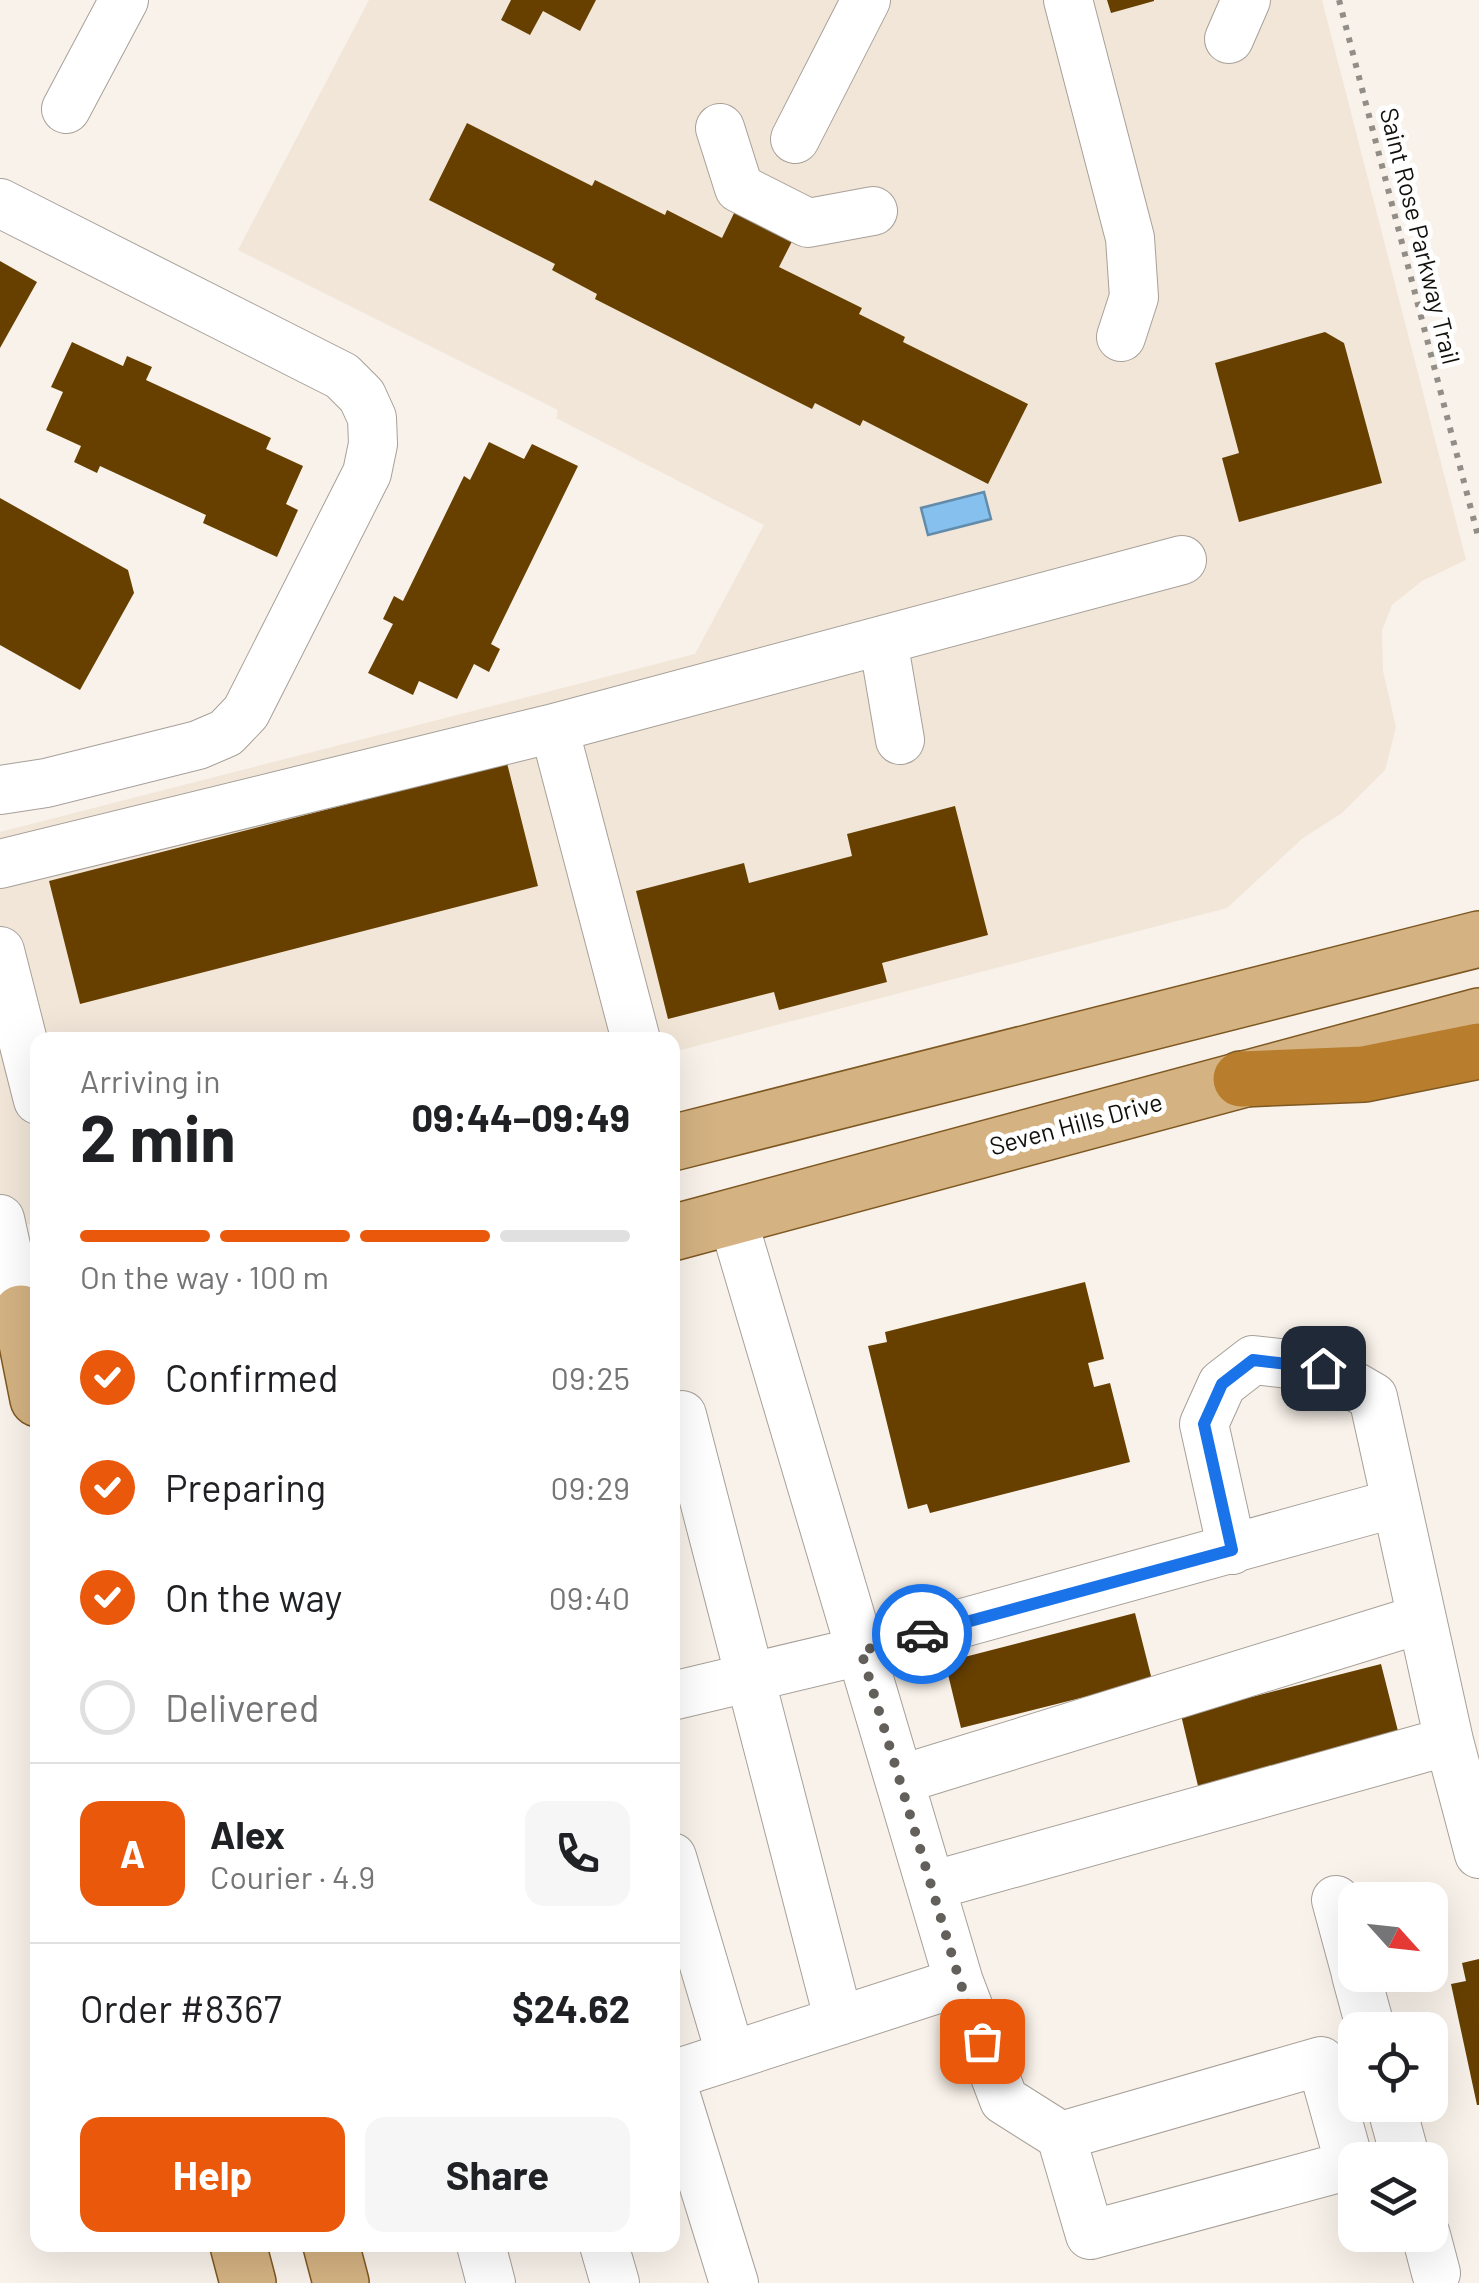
<!DOCTYPE html>
<meta charset="utf-8">
<style>
body{margin:0;font-family:Barlow,sans-serif;background:#f6f6f6;color:#202124;height:100vh;display:flex;flex-direction:column;font-size:38px;white-space:nowrap}
*{box-sizing:border-box;margin:0}
p{font-size:32px;color:#757577}
.icon{flex:none;width:55px;height:55px;fill:none;stroke:currentColor;stroke-width:2;stroke-linecap:round;stroke-linejoin:round}
.map{position:relative;flex:1;overflow:hidden}
.side{position:absolute;left:30px;top:1032px;width:650px;height:1220px;display:flex;flex-direction:column;background:#fff;border-radius:20px;box-shadow:0 10px 40px #0002}
.side>*{flex:none}
.needle{width:65px;rotate:117deg}
.buttons{position:absolute;left:1338px;top:1882px;display:grid;gap:20px}
.buttons a{display:grid;place-items:center;width:110px;height:110px;border-radius:20px;background:#fff;box-shadow:0 10px 40px #0002;font-size:50px}
.pin{position:absolute;display:grid;place-items:center;width:85px;height:85px;color:#fff;margin:-42px;border-radius:20px;box-shadow:0 5px 15px #0006}
.courier{position:absolute;display:grid;place-items:center;width:100px;height:100px;margin:-50px;border:8px solid #1a73e8;border-radius:50%;background:#fff;color:#222;box-shadow:0 2px 12px #0007}
.summary em{font-style:normal;font-weight:700}
.summary div{display:flex;flex-direction:column-reverse}
.summary{display:flex;align-items:center;justify-content:space-between;height:170px;padding:0 50px}
h1{font-size:65px;font-weight:700;line-height:75px}
.bar{display:grid;grid-template-columns:repeat(4,1fr);gap:15px 10px;align-content:center;height:120px;padding:0 50px}
.bar i{height:12px;border-radius:8px;background:#e0e0e0}
.bar .selected{background:#ea580c}
.bar p{grid-column:span 4}
.line{display:flex;align-items:center;gap:25px;padding:0 50px;border-top:2px solid #e0e0e0}
.line div{flex:1}
.round{display:grid;place-items:center;flex:none;width:105px;height:105px;border-radius:20px;background:#f6f6f6}
ol{padding:0 50px;list-style:none}
li{display:flex;align-items:center;gap:30px;height:110px}
li p{margin-inline-start:auto}
li .icon{padding:10px;border-radius:50%;background:#ea580c;color:#fff;stroke-width:4}
li:last-child{color:#757577}
li i{width:55px;height:55px;border:5px solid #e0e0e0;border-radius:50%}
.action{display:flex;gap:20px;margin-top:auto;padding:20px 50px}
.action a{flex:1;height:115px;border-radius:20px;background:#ea580c;color:#fff;font-size:40px;font-weight:700;line-height:115px;text-align:center}
.action a+a{background:#f6f6f6;color:#202124}
.map>svg:first-child{display:block}
</style>
<div class="map">
<svg width="1479" height="2283" viewBox="0 0 1479 2283">
<rect width="100%" height="100%" fill="#f9f2ea"/>
<path fill="#f1e6d8" d="M369,0H1322L1466,560L1422,581L1392,605L1382,630L1383,671L1396,727L1385,770L1342,813L1303,838L1227,908L673,1052L672,1040H38L37,1222L0,1232V832L695,654L764,525L556,418L558,410L238,250Z"/>
<path fill="#86c0ee" stroke="#638baa" stroke-width="2.5" d="M984,492L991,519L928,535L921,508Z"/>
<path fill="#674000" d="M511,0H596L580,31L543,11L530,35L501,20Z
M1107,0H1154V1L1111,13Z
M467,123L592,186L595,180L665,215L667,210L722,238L753,174L811,204L779,267L862,308L859,314L905,337L903,342L1028,404L988,484L863,420L860,426L815,403L812,409L595,299L597,294L552,270L555,264L429,200Z
M0,261L37,282L0,348Z
M1325,332L1344,343L1382,483L1239,522L1222,458L1239,453L1215,363Z
M72,342L123,366L127,356L152,367L146,380L271,438L266,449L303,466L286,504L298,510L277,557L203,523L206,515L100,466L97,473L74,462L81,446L46,430L63,392L51,387Z
M489,442L524,459L532,444L578,466L491,644L500,649L489,672L474,664L457,699L419,681L413,695L368,673L393,624L383,619L394,596L403,601L464,476L470,480Z
M0,498L128,570L134,593L80,690L0,645Z
M507,763L538,886L80,1004L49,881Z
M955,806L988,935L882,963L887,982L779,1010L774,992L668,1019L636,891L744,863L749,883L852,856L847,834Z
M1085,1282L1104,1359L1088,1363L1094,1387L1110,1383L1130,1462L930,1513L927,1504L908,1509L868,1346L887,1342L885,1332Z
M1135,1613L1152,1680L961,1728L945,1662Z
M1381,1664L1399,1735L1198,1786L1181,1715Z
M1479,1959V2105H1477L1451,1984L1466,1981L1462,1963Z"/>
<g fill="none" stroke-linecap="round" stroke-linejoin="round">
<defs>
<path id="minor" d="M1068,0L1130,238L1134,297L1121,337
M1229,39L1246,0
M66,109L124,0
M720,128L739,188L808,223L873,211
M795,139L866,0
M0,203L342,376L362,396L372,418L373,444L367,473L246,712L226,733L198,745L46,783L0,790
M883,640L900,740
M554,728L636,1040
M0,864L554,728L1182,560
M0,951L38,1100
M732,1217L959,1982L1004,2100L1061,2136L1090,2235L1350,2165L1321,2061L1061,2136
M0,1219L21,1313
M672,1417L682,1415L839,2021
M1232,1550L1204,1424L1222,1384L1253,1360L1323,1368L1373,1397L1449,1741L1479,1854
M672,1696L861,1651L1396,1503
M899,1780L1421,1619
M672,1857L731,2056
M931,1886L1449,1741
M1336,1900L1355,1970
M1356,1975L1371,2030
M672,2075L959,1982
M672,2083L734,2283
M1391,2105L1406,2160
M1426,2235L1436,2273
M481,2245L491,2283
M604,2245L615,2283"/>
<path id="major" d="M672,1143L1479,939
M672,1233L1479,1016
M21,1313L38,1399
M238,2245L248,2283
M331,2245L341,2283"/>
<path id="highway" d="M1241,1079L1364,1074L1479,1051"/>
</defs>
<use href="#minor" stroke="#a7a099" stroke-width="50"/>
<use href="#major" stroke="#7e5822" stroke-width="58"/>
<use href="#highway" stroke="#7e5822" stroke-width="58"/>
<path stroke="#918d87" stroke-width="6" stroke-dasharray="5 8" stroke-linecap="butt" d="M1339,0L1479,540"/>
<use href="#minor" stroke="#fff" stroke-width="48"/>
<use href="#major" stroke="#d4b282" stroke-width="55"/>
<use href="#highway" stroke="#b87e2e" stroke-width="55"/>
</g>
<g fill="none" stroke-linecap="round" stroke-linejoin="round">
<path stroke="#635f5a" stroke-width="10" stroke-dasharray="0 18" d="M922,1634L861,1651L960,1982L982,2041"/>
<path stroke="#1a73e8" stroke-width="12" d="M922,1634L1232,1550L1204,1424L1222,1384L1253,1360L1323,1368"/>
</g>
<g text-anchor="middle" stroke-width="10" stroke-linejoin="round" paint-order="stroke">
<g font-size="25" fill="#12100d" stroke="#fff">
<text transform="translate(1420 236) rotate(76)" y="9">Saint Rose Parkway Trail</text>
<text transform="translate(1076 1124) rotate(-15)" y="9">Seven Hills Drive</text>
</g>
</g>
</svg>
<div class="buttons">
<a><svg class="needle" viewBox="-14 -14 28 28"><path d="M0-13l5 13h-10z" fill="#e53935"/><path d="M0 13l5-13h-10z" fill="#757577"/></svg></a>
<a><svg class="icon" aria-label="locate" viewBox="0 0 24 24"><circle cx="12" cy="12" r="6"/><path d="M12 2v4M12 18v4M2 12h4M18 12h4"/></svg></a>
<a><svg class="icon" aria-label="layers" viewBox="0 0 24 24"><path d="M12 4l9 5-9 5-9-5zM3 14l9 5 9-5"/></svg></a>
</div>
<div class="pin" style="left:982px;top:2041px;background:#ea580c"><svg class="icon" aria-label="bag" viewBox="0 0 24 24"><path d="M5 8h14l-1 12H6zM9 8a3 3 0 0 1 6 0"/></svg></div>
<div class="pin" style="left:1323px;top:1368px;background:#1f2937"><svg class="icon" aria-label="home" viewBox="0 0 24 24"><path d="M3 11l9-7 9 7M6 9v11h12V9"/></svg></div>
<div class="courier" style="left:922px;top:1634px"><svg class="icon" aria-label="car" viewBox="0 0 24 24"><path d="M5 17H2v-5l4-1 3-4h7l3 4 3 1v5h-3M9 17h6M6 11h13"/><circle cx="7" cy="17" r="2"/><circle cx="17" cy="17" r="2"/></svg></div>
<section class="side">
<div class="summary"><div><h1>2 min</h1><p>Arriving in</p></div><em>09:44–09:49</em></div>
<div class="bar"><i class="selected"></i><i class="selected"></i><i class="selected"></i><i></i><p>On the way · 100 m</p></div>
<ol>
<li><svg class="icon" aria-label="check" viewBox="0 0 24 24"><path d="M5 12l5 5 9-10"/></svg>Confirmed<p>09:25</p></li>
<li><svg class="icon" aria-label="check" viewBox="0 0 24 24"><path d="M5 12l5 5 9-10"/></svg>Preparing<p>09:29</p></li>
<li><svg class="icon" aria-label="check" viewBox="0 0 24 24"><path d="M5 12l5 5 9-10"/></svg>On the way<p>09:40</p></li>
<li><i></i>Delivered</li>
</ol>
<div class="line" style="height:180px"><b class="round" style="background:#ea580c;color:#fff">A</b><div><b>Alex</b><p>Courier · 4.9</p></div><a class="round"><svg class="icon" aria-label="phone" viewBox="0 0 24 24"><path d="M5 4h4l2 5-3 2q2 4 5 5l2-3 5 2v4C11 20 4 13 5 4z"/></svg></a></div>
<div class="line" style="height:130px"><div>Order #8367</div><b>$24.62</b></div>
<div class="action"><a>Help</a><a>Share</a></div>
</section>
</div>
